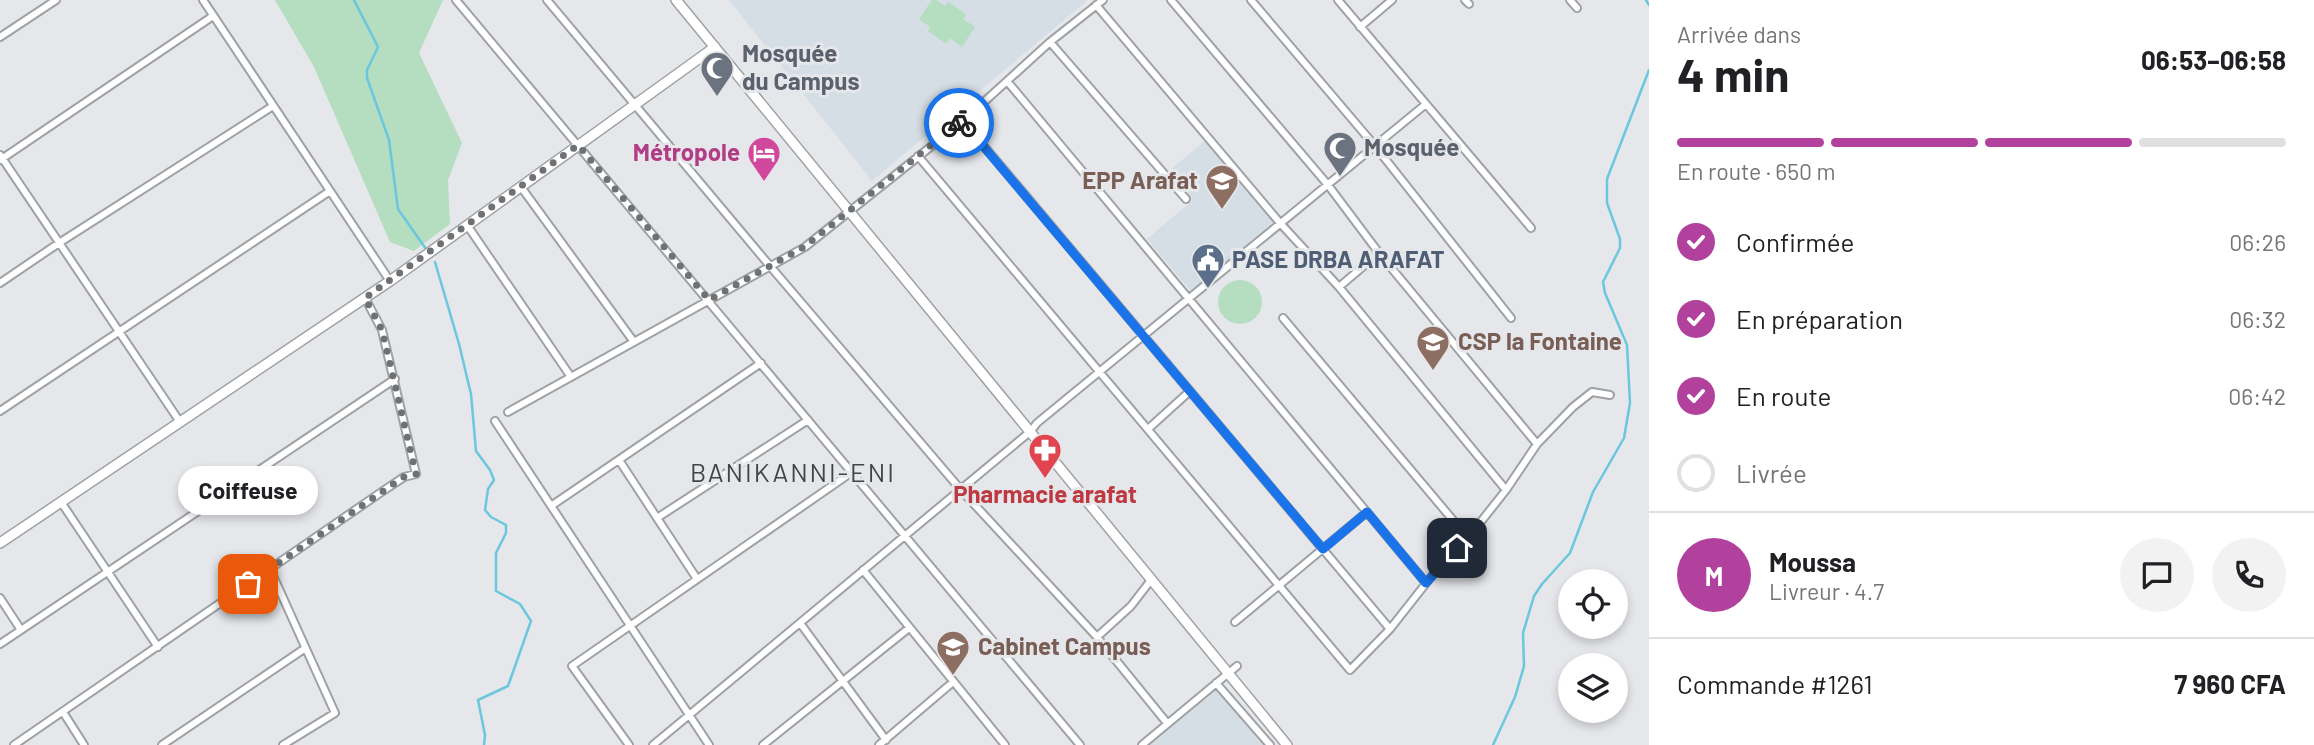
<!DOCTYPE html>
<html lang="fr">
<meta charset="utf-8">
<style>
body{margin:0;font-family:Barlow,sans-serif;background:#f2f2f2;color:#202124;height:100vh;display:flex;flex-direction:column;font-size:26px;white-space:nowrap}
*{box-sizing:border-box;margin:0}
p{font-size:23px;color:#757577}
.icon{flex:none;width:38px;height:38px;fill:none;stroke:currentColor;stroke-width:2;stroke-linecap:round;stroke-linejoin:round}
.map{position:relative;flex:1;overflow:hidden}
.details{display:flex;flex-direction:column;background:#fff;width:665px}
.details>*{flex:none}
.tools{position:absolute;left:1558px;top:569px;display:grid;gap:14px}
.tools a{display:grid;place-items:center;width:70px;height:70px;border-radius:50%;background:#fff;box-shadow:0 4px 10px #0003;font-size:35px}
.pin{position:absolute;display:grid;place-items:center;width:60px;height:60px;color:#fff;margin:-30px;border-radius:14px;box-shadow:0 4px 10px #0006}
.courier{position:absolute;display:grid;place-items:center;width:70px;height:70px;margin:-35px;border:5px solid #1a73e8;border-radius:50%;background:#fff;color:#222;box-shadow:0 2px 9px #0007}
.bubble{position:absolute;height:49px;border-radius:24px;background:#fff;box-shadow:0 4px 10px #0003;font-size:23px;font-weight:700;line-height:49px;text-align:center}
.head em{font-style:normal;font-weight:700}
.head div{display:flex;flex-direction:column-reverse}
.head{display:flex;align-items:center;justify-content:space-between;height:119px;padding:0 28px}
h1{font-size:46px;font-weight:700;line-height:52px}
.bar{display:grid;grid-template-columns:repeat(4,1fr);gap:10px 7px;align-content:center;height:84px;padding:0 28px}
.bar i{height:9px;border-radius:5px;background:#e0e0e0}
.bar .active{background:#b2419d}
.bar p{grid-column:span 4}
.line{display:flex;align-items:center;gap:18px;padding:0 28px;border-top:2px solid #e0e0e0}
.line div{flex:1}
.round{display:grid;place-items:center;flex:none;width:74px;height:74px;border-radius:37px;background:#f2f2f2}
ol{padding:0 28px;list-style:none}
li{display:flex;align-items:center;gap:21px;height:77px}
li p{margin-inline-start:auto}
li .icon{padding:7px;border-radius:50%;background:#b2419d;color:#fff;stroke-width:4}
li:last-child{color:#757577}
li i{width:38px;height:38px;border:4px solid #e0e0e0;border-radius:50%}
main{display:flex;flex:1;min-height:0}
.map>svg:first-child{display:block}
</style>
<main>
<div class="map">
<svg width="1649" height="745" viewBox="0 0 1649 745">
<rect width="100%" height="100%" fill="#e5e7ea"/>
<path fill="#d5dde5" d="M729,0H1088L872,181Z
M1205,141L1273,222L1191,291L1147,239L1192,201L1168,172Z
M1216,687L1266,745H1148Z"/>
<path fill="#b5ddc0" d="M275,0H443L419,53L462,143L448,180L450,224L414,251L390,242L314,67Z
M932,0H936L945,6L948,2L966,14L963,19L975,27L962,47L950,38L946,44L928,31L930,27L919,19Z
M1218 302a22 22 0 1 1 44 0a22 22 0 1 1-44 0Z"/>
<g fill="none" stroke-linecap="round" stroke-linejoin="round">
<path stroke="#6ac7dd" stroke-width="2.5" d="M354,0L378,47L367,70V78L389,140L398,209L426,249
M1646,0L1649,5
M435,262L459,344L471,394L476,451L490,470L494,480L488,489L485,510L491,517L506,525V533L496,553V591L520,604L531,621L508,686L478,700L485,735L484,745
M1493,745L1515,697L1524,666L1523,633L1534,596L1542,584L1570,553L1593,492L1624,438L1630,403L1627,345L1605,293L1603,282L1620,248V239L1607,203V179L1649,70"/>
<defs>
<path id="street" d="M203,0L390,281
M456,0L1080,745
M547,0L770,266L961,490L1097,637L1167,723
M1171,0L1328,185L1379,253L1537,444
M1251,0L1375,146L1511,318
M1338,0L1531,228
M1465,0L1469,4
M1570,0L1577,8
M1096,5L1280,223L1339,287L1506,490
M1360,27L1392,0
M0,37L56,0
M1050,42L1186,199
M1007,81L1426,583
M963,121L1390,629
M0,155L180,422
M918,156L1350,670L1390,629L1446,558L1468,538L1506,490L1537,444L1573,407L1592,392L1610,395
M0,160L213,16
M521,187L634,342
M467,225L571,377
M0,283L59,243L273,106
M1339,287L1379,253
M1283,318L1468,538
M0,411L330,191
M508,412L805,247L963,121L1050,42L1103,0
M495,421L709,745
M1148,429L1190,391
M619,460L697,579
M61,502L158,647
M551,506L761,363
M657,518L808,420
M270,569L335,713L283,745
M863,570L1005,745
M0,598L21,630
M1235,622L1367,512
M800,623L886,740
M1097,637L1131,606L1151,580
M0,644L395,379
M1216,683L1270,745
M63,712L84,745
M14,745L380,493L404,477L416,474L382,330L365,298
M162,745L304,649
M629,745L572,666L852,472
M653,745L1031,431L1037,423L1426,104
M763,745L909,628
M879,745L953,682
M1142,745L1237,666"/>
<path id="secondary" d="M676,0L1287,745
M0,543L390,281L715,47"/>
</defs>
<use href="#street" stroke="#9fa2a4" stroke-width="10"/>
<use href="#secondary" stroke="#9fa2a4" stroke-width="12"/>
<use href="#street" stroke="#fff" stroke-width="6"/>
<use href="#secondary" stroke="#fff" stroke-width="9"/>
</g>
<g fill="none" stroke-linecap="round" stroke-linejoin="round">
<path stroke="#707173" stroke-width="7" stroke-dasharray="0 12.6" d="M248,584L392,485L404,477L416,474L382,330L365,298L578,145L709,300L804,247L959,123"/>
<path stroke="#1a73e8" stroke-width="9" d="M959,123L962,121L1323,549L1367,512L1426,583L1457,548"/>
</g>
<defs>
<symbol id="mosque-pin" viewBox="-11 -11 22 30"><path d="M0 17L-7.5 6A9.5 9.5 0 1 1 7.5 6Z" fill="#6b7280" stroke="#e5e7ea"/><path d="M3.5-4.9A6 6 0 1 0 3.5 4.9A5 5 0 1 1 3.5-4.9Z" fill="#fff"/></symbol>
<symbol id="hotel-pin" viewBox="-11 -11 22 30"><path d="M0 17L-7.5 6A9.5 9.5 0 1 1 7.5 6Z" fill="#d1479c" stroke="#e5e7ea"/><path d="M-6-4.5h1.5V1H6V5H4.5V3h-9V5H-6ZM-4 0a1.8 1.8 0 1 1 3.6 0ZM.5 0V-2.5h3Q6-2.5 6 0Z" fill="#fff"/></symbol>
<symbol id="school-pin" viewBox="-11 -11 22 30"><path d="M0 17L-7.5 6A9.5 9.5 0 1 1 7.5 6Z" fill="#8d6e63" stroke="#e5e7ea"/><path d="M0-5L7-2L0 1L-7-2ZM-4 1L0 2.5L4 1V4Q0 6-4 4Z" fill="#fff"/></symbol>
<symbol id="civic-pin" viewBox="-11 -11 22 30"><path d="M0 17L-7.5 6A9.5 9.5 0 1 1 7.5 6Z" fill="#5c6f8a" stroke="#e5e7ea"/><path d="M-.6-6.5H3V-4.5H.6V-3L4-1V1h2V6H-6V1h2V-1L-.6-3ZM-1.2 2.5V6h2.4V2.5Z" fill="#fff"/></symbol>
<symbol id="pharmacy-pin" viewBox="-11 -11 22 30"><path d="M0 17L-7.5 6A9.5 9.5 0 1 1 7.5 6Z" fill="#e0444e" stroke="#e5e7ea"/><path d="M-2-6h4v4h4v4h-4v4h-4v-4h-4v-4h4Z" fill="#fff"/></symbol>
<symbol id="university-pin" viewBox="-11 -11 22 30"><path d="M0 17L-7.5 6A9.5 9.5 0 1 1 7.5 6Z" fill="#8d6e63" stroke="#e5e7ea"/><path d="M0-5L7-2L0 1L-7-2ZM-4 1L0 2.5L4 1V4Q0 6-4 4Z" fill="#fff"/></symbol>
</defs>
<g fill-rule="evenodd">
<use href="#mosque-pin" x="698" y="49" width="38" height="52"/>
<use href="#mosque-pin" x="1321" y="129" width="38" height="52"/>
<use href="#hotel-pin" x="745" y="134" width="38" height="52"/>
<use href="#school-pin" x="1203" y="162" width="38" height="52"/>
<use href="#civic-pin" x="1189" y="241" width="38" height="52"/>
<use href="#school-pin" x="1414" y="323" width="38" height="52"/>
<use href="#pharmacy-pin" x="1026" y="431" width="38" height="52"/>
<use href="#university-pin" x="934" y="628" width="38" height="52"/>
</g>
<g text-anchor="middle" stroke-width="6" stroke-linejoin="round" paint-order="stroke">
<g font-size="24" font-weight="bold" fill="#5b616d" stroke="#e5e7ea" text-anchor="start">
<text x="742" y="62">Mosquée<tspan x="742" dy="28">du Campus</tspan></text>
<text x="1364" y="156">Mosquée</text>
</g>
<g font-size="24" font-weight="bold" fill="#b23c85" stroke="#e5e7ea" text-anchor="end">
<text x="740" y="161">Métropole</text>
</g>
<g font-size="24" font-weight="bold" fill="#785e54" stroke="#e5e7ea" text-anchor="start">
<text x="1198" y="189" text-anchor="end">EPP Arafat</text>
<text x="1458" y="350">CSP la Fontaine</text>
<text x="978" y="655">Cabinet Campus</text>
</g>
<g font-size="24" font-weight="bold" fill="#4e5e75" stroke="#e5e7ea" text-anchor="start">
<text x="1232" y="268">PASE DRBA ARAFAT</text>
</g>
<g font-size="24" font-weight="bold" fill="#be3a42" stroke="#e5e7ea">
<text x="1045" y="503">Pharmacie arafat</text>
</g>
<g font-size="26" letter-spacing="2" fill="#424446" stroke="#e5e7ea">
<text x="793" y="482">BANIKANNI-ENI</text>
</g>
</g>
</svg>
<div class="tools">
<a><svg class="icon" aria-label="locate" viewBox="0 0 24 24"><circle cx="12" cy="12" r="6"/><path d="M12 2v4M12 18v4M2 12h4M18 12h4"/></svg></a>
<a><svg class="icon" aria-label="layers" viewBox="0 0 24 24"><path d="M12 4l9 5-9 5-9-5zM3 14l9 5 9-5"/></svg></a>
</div>
<div class="pin" style="left:248px;top:584px;background:#ea580c"><svg class="icon" aria-label="bag" viewBox="0 0 24 24"><path d="M5 8h14l-1 12H6zM9 8a3 3 0 0 1 6 0"/></svg></div>
<div class="pin" style="left:1457px;top:548px;background:#1f2937"><svg class="icon" aria-label="home" viewBox="0 0 24 24"><path d="M3 11l9-7 9 7M6 9v11h12V9"/></svg></div>
<div class="courier" style="left:959px;top:123px"><svg class="icon" aria-label="bike" viewBox="0 0 24 24"><circle cx="6" cy="16" r="4"/><circle cx="18" cy="16" r="4"/><path d="M6 16l4-8h5l3 8M10 8l3 8H6M13 5h3"/></svg></div>
<div class="bubble" style="left:178px;top:466px;width:140px">Coiffeuse</div>
</div>
<section class="details">
<div class="head"><div><h1>4 min</h1><p>Arrivée dans</p></div><em>06:53–06:58</em></div>
<div class="bar"><i class="active"></i><i class="active"></i><i class="active"></i><i></i><p>En route · 650 m</p></div>
<ol>
<li><svg class="icon" aria-label="check" viewBox="0 0 24 24"><path d="M5 12l5 5 9-10"/></svg>Confirmée<p>06:26</p></li>
<li><svg class="icon" aria-label="check" viewBox="0 0 24 24"><path d="M5 12l5 5 9-10"/></svg>En préparation<p>06:32</p></li>
<li><svg class="icon" aria-label="check" viewBox="0 0 24 24"><path d="M5 12l5 5 9-10"/></svg>En route<p>06:42</p></li>
<li><i></i>Livrée</li>
</ol>
<div class="line" style="height:126px"><b class="round" style="background:#b2419d;color:#fff">M</b><div><b>Moussa</b><p>Livreur · 4.7</p></div><a class="round"><svg class="icon" aria-label="chat" viewBox="0 0 24 24"><path d="M4 5h16v11H9l-5 4z"/></svg></a><a class="round"><svg class="icon" aria-label="phone" viewBox="0 0 24 24"><path d="M5 4h4l2 5-3 2q2 4 5 5l2-3 5 2v4C11 20 4 13 5 4z"/></svg></a></div>
<div class="line" style="height:91px"><div>Commande #1261</div><b>7 960 CFA</b></div>
</section>
</main>
